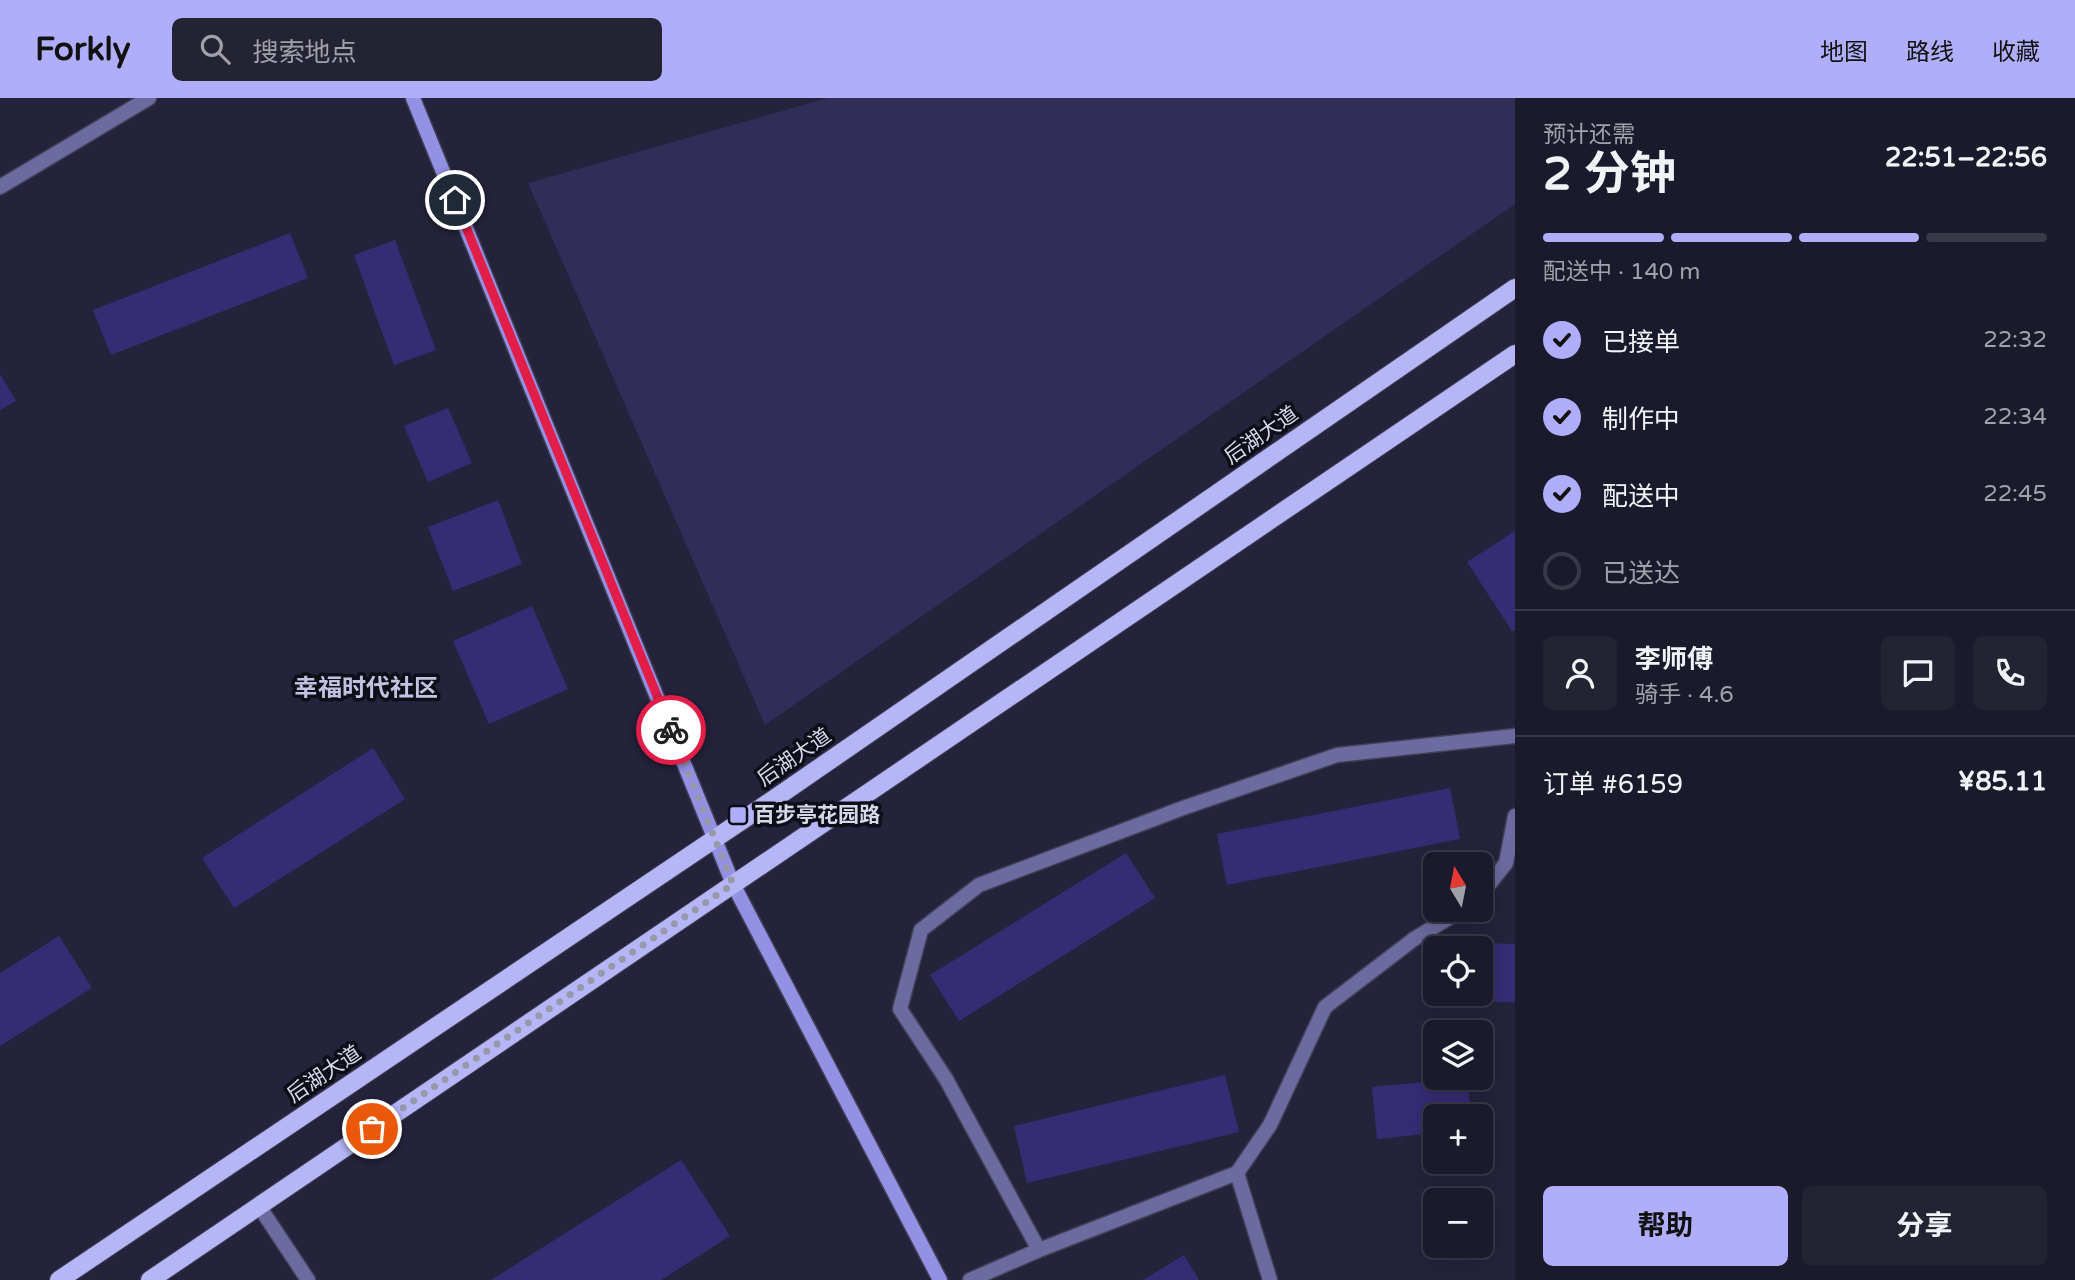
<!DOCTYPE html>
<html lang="zh">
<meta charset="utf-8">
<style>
body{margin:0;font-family:"Varela Round","Noto Sans SC",sans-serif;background:#242334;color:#f1f3f6;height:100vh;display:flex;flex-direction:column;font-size:26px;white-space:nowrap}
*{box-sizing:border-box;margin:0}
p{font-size:23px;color:#a0a1a9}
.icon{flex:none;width:38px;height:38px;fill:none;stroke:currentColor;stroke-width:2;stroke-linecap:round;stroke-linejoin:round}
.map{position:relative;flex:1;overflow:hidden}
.side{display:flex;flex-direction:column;background:#1b1a2c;width:560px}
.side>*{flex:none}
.needle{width:46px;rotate:350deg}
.fabs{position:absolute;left:1423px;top:754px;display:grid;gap:14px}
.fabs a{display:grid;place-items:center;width:70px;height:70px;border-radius:10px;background:#1b1a2c;box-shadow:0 4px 18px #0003,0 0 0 2px #393848;font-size:35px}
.pin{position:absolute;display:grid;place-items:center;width:60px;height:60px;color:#fff;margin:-30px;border:4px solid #fff;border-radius:50%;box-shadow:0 2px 7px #0007}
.courier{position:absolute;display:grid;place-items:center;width:70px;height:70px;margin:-35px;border:5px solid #e11d48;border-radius:50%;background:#fff;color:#222;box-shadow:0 2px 9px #0007}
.overview em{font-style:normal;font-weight:700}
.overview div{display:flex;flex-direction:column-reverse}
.overview{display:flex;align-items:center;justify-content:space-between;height:119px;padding:0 28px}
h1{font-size:46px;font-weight:700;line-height:52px}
.bar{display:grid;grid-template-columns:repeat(4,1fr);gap:10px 7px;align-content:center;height:84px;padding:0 28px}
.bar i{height:9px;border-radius:5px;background:#393848}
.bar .selected{background:#b0aefa}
.bar p{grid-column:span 4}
.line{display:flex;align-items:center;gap:18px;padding:0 28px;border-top:2px solid #393848}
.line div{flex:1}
.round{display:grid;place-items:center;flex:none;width:74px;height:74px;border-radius:10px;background:#242334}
ol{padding:0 28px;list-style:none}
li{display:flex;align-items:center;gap:21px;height:77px}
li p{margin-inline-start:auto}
li .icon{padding:7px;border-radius:50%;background:#b0aefa;color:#111;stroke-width:4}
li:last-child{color:#a0a1a9}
li i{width:38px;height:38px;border:4px solid #393848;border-radius:50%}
.action{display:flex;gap:14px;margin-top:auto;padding:14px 28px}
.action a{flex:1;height:80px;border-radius:10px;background:#b0aefa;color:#111;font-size:28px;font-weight:700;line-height:80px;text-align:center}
.action a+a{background:#242334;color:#f1f3f6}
header{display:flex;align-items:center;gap:42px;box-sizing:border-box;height:98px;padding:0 35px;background:#b0aefa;color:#111}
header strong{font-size:33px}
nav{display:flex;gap:38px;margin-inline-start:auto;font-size:24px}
.search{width:490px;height:63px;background:#242334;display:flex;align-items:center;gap:18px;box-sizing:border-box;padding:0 24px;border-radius:10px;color:#a0a1a9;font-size:26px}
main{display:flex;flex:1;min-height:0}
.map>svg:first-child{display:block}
</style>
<header>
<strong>Forkly</strong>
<div class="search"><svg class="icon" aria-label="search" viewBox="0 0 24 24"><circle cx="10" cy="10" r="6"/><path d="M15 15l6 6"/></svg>搜索地点</div>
<nav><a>地图</a><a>路线</a><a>收藏</a></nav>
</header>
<main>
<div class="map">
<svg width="1515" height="1182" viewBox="0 0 1515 1182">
<rect width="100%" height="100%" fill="#24233b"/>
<path fill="#302d59" d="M828,0H1515V106L765,627L528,85Z"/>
<path fill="#362c74" d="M290,135L308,180L111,257L93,212Z
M395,142L436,252L394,267L354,157Z
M0,276L16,303L0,312Z
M448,310L472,365L428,384L404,328Z
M498,402L522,466L453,493L428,429Z
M1515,433V532L1512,533L1467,464Z
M532,508L568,591L489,626L453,543Z
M373,650L405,701L234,810L202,760Z
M1450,690L1460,741L1227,787L1217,736Z
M1126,755L1155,800L959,923L930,877Z
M59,838L92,890L0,948V875Z
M1485,845L1515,846V904H1484Z
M1225,977L1239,1034L1027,1085L1014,1028Z
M1467,980L1471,1018H1435V1035L1377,1041L1372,989Z
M681,1062L730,1138L661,1182H491Z
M1184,1157L1199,1182H1143Z"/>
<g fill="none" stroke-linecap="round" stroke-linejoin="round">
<defs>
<path id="lane" d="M1480,798L1506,765L1515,718
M1237,1075L1270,1182
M259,1108L308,1182
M1039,1152L1237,1075L1270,1027L1325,909L1414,841L1462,812
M970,1182L1039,1152L946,981L900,911L921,832L979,787L1183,710L1337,657L1515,638"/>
<path id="street" d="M0,89L149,0"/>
<path id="secondary" d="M413,0L733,786L940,1182"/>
<path id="primary" d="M59,1182L771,703L1515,190
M150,1182L1515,256"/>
</defs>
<use href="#lane" stroke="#404057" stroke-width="17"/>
<use href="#street" stroke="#404057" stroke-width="17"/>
<use href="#secondary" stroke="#404057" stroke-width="17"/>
<use href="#primary" stroke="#404057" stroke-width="20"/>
<use href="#lane" stroke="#6c6a9f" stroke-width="14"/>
<use href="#street" stroke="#6c6a9f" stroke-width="14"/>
<use href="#secondary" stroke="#9490e4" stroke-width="14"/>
<use href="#primary" stroke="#b6b5f6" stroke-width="18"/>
</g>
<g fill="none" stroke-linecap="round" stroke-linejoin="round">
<path stroke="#9898ab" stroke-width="7" stroke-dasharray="0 12.6" d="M372,1031L733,786L671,632"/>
<path stroke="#e11d48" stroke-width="9" d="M455,102L671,632"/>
</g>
<rect fill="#b0aefa" stroke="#0e0e19" stroke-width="2.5" x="729" y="708" width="18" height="18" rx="3.5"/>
<g text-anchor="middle" stroke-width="7" stroke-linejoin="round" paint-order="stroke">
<g font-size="21" fill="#d6d7e7" stroke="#0e0e19">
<text transform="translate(1261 337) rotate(-35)" y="7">后湖大道</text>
<text transform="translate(794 659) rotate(-35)" y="7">后湖大道</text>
<text transform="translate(324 976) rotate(-34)" y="7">后湖大道</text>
</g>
<g font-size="21" font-weight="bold" fill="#d6d7e7" stroke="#0e0e19" text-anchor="start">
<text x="754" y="724">百步亭花园路</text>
</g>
<g font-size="24" font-weight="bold" fill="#c1c2e2" stroke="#0e0e19">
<text x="366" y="598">幸福时代社区</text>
</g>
</g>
</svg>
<div class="fabs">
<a><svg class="needle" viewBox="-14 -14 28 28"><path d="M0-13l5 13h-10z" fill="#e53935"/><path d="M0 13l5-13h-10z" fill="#a0a1a9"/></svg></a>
<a><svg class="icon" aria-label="locate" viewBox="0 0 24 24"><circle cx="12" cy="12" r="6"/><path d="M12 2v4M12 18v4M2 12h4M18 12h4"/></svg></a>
<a><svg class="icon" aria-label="layers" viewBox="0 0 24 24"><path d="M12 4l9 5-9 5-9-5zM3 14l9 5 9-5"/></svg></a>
<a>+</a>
<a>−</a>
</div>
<div class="pin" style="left:372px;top:1031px;background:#ea580c"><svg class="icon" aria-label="bag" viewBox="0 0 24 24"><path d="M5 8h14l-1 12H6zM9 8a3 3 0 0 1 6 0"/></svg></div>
<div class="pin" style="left:455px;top:102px;background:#1f2937"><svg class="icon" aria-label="home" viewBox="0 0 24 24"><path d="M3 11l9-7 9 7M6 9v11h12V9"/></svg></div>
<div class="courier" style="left:671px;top:632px"><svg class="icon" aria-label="bike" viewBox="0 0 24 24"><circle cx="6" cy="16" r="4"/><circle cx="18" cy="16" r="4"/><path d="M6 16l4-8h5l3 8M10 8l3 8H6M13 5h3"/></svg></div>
</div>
<section class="side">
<div class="overview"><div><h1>2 分钟</h1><p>预计还需</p></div><em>22:51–22:56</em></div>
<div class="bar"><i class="selected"></i><i class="selected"></i><i class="selected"></i><i></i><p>配送中 · 140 m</p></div>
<ol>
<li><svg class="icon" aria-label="check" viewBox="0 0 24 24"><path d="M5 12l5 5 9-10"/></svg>已接单<p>22:32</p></li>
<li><svg class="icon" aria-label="check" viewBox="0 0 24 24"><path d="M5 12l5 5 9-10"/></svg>制作中<p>22:34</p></li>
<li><svg class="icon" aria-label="check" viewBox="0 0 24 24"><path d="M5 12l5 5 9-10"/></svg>配送中<p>22:45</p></li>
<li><i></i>已送达</li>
</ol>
<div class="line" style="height:126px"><a class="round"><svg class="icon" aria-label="person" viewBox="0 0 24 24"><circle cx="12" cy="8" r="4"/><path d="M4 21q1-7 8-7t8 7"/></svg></a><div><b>李师傅</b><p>骑手 · 4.6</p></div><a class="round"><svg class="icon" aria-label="chat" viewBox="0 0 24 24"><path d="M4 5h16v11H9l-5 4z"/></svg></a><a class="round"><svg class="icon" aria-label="phone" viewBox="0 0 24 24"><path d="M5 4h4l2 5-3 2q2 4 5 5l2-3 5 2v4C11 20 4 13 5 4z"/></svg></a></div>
<div class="line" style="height:91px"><div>订单 #6159</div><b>¥85.11</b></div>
<div class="action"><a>帮助</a><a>分享</a></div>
</section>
</main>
